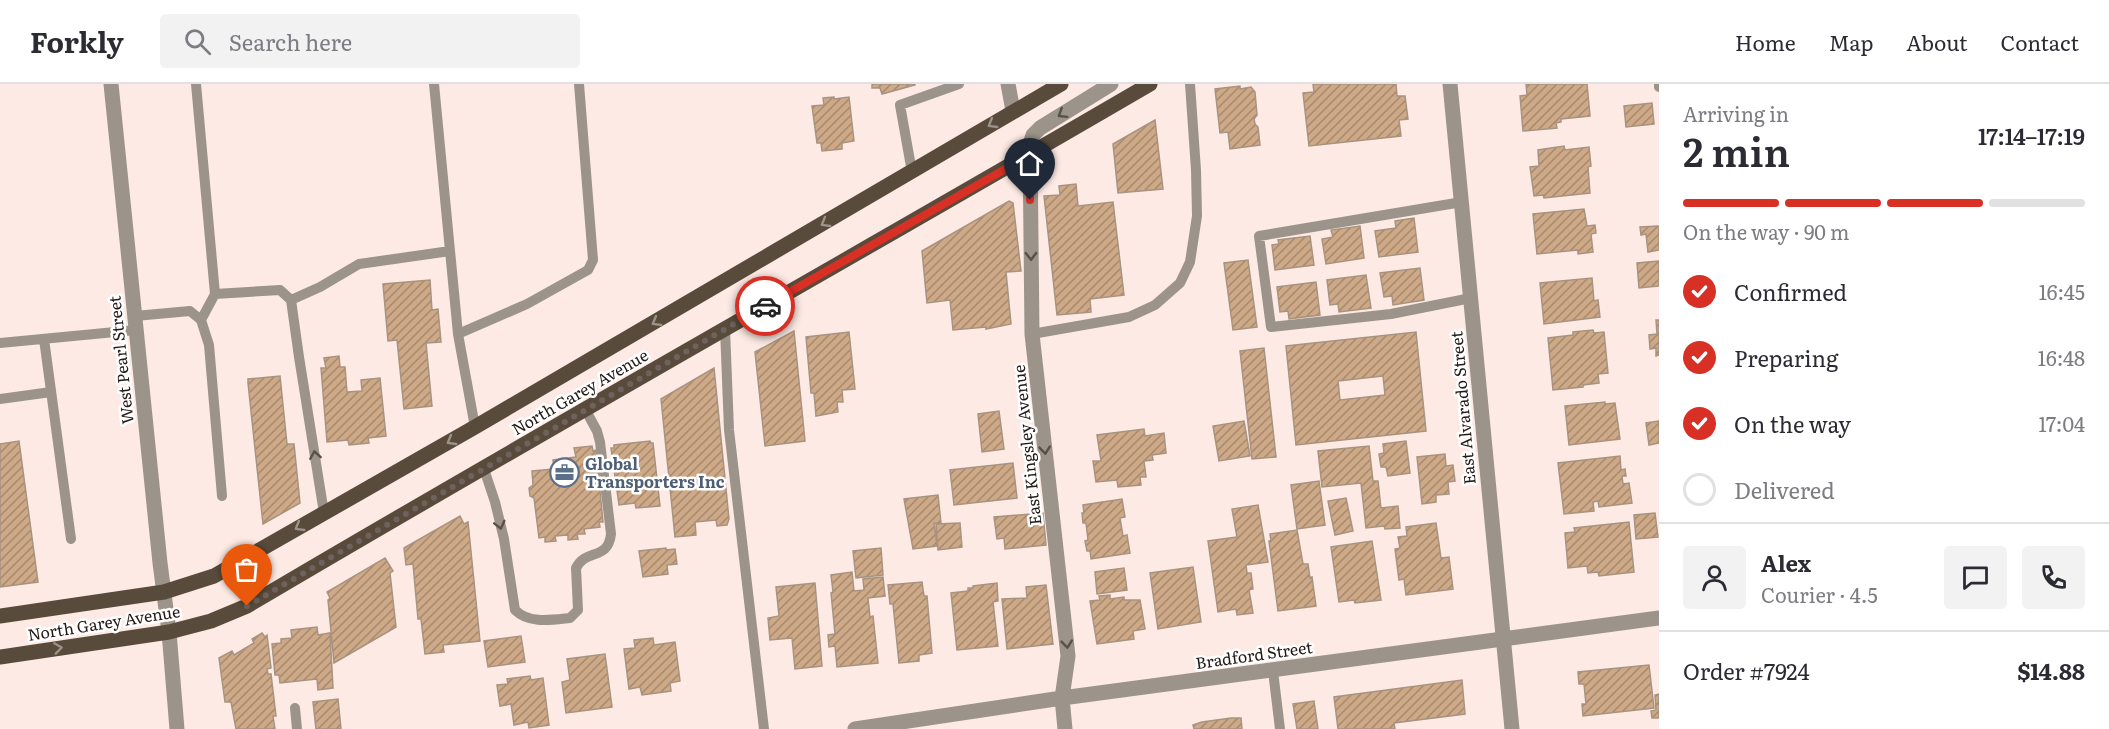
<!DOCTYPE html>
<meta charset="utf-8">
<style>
body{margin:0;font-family:Literata,serif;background:#f2f2f3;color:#2b2b33;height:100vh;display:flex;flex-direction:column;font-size:22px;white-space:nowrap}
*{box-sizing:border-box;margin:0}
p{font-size:20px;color:#7c7c81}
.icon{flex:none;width:33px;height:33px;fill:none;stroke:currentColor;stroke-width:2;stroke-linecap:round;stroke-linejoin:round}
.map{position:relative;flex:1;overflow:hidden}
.drawer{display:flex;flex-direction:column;background:#fff;width:450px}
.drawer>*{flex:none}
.pin{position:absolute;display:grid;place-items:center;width:51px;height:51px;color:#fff;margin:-62px -26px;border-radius:50% 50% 50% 0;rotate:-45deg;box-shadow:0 0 6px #0007}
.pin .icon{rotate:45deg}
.courier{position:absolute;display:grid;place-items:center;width:60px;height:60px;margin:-30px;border:4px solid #d93025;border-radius:50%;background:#fff;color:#222;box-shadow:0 2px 8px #0007}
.head em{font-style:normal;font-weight:600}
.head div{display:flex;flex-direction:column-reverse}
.head{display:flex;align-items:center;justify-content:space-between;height:102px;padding:0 24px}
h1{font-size:39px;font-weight:600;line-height:45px}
.bar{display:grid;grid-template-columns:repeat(4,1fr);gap:9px 6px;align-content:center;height:72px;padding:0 24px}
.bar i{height:8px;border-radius:4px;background:#e1e1e2}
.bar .active{background:#d93025}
.bar p{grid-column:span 4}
.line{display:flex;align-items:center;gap:15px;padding:0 24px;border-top:2px solid #e1e1e2}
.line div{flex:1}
.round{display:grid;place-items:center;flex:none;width:63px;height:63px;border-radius:6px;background:#f2f2f3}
ol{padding:0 24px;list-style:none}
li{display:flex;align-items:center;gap:18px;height:66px}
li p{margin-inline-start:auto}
li .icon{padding:6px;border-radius:50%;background:#d93025;color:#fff;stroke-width:4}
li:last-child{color:#7c7c81}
li i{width:33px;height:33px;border:3px solid #e1e1e2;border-radius:50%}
header{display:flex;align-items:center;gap:36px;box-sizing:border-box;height:84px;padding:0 30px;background:#fff;border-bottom:2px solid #e1e1e2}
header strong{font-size:28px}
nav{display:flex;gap:33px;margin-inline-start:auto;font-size:21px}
.search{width:420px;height:54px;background:#f2f2f3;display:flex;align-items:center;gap:15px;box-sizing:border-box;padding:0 21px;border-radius:6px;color:#7c7c81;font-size:22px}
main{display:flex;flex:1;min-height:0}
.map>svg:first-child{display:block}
</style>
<header>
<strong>Forkly</strong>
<div class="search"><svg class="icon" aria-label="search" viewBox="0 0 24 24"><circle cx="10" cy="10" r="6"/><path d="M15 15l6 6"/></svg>Search here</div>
<nav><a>Home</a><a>Map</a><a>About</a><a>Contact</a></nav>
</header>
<main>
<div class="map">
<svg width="1659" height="645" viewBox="0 0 1659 645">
<defs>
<pattern id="building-hatch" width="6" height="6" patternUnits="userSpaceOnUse" patternTransform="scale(1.5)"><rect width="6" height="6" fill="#cea988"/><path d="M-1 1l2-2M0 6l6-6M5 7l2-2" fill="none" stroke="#a7896e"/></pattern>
</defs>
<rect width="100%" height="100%" fill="#fdeae4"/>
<path fill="url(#building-hatch)" stroke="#a89380" stroke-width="1.5" fill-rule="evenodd" d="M872,0H915V1L882,10L880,4H872Z
M1313,0H1396L1397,12H1405L1408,35L1399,36L1401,52L1309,62L1303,9L1314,8Z
M1526,0H1587L1590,32L1561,35V38L1556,39L1557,44L1523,47L1520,12L1527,11Z
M1240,2V5L1251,3L1255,8L1257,31L1254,35L1255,40L1258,43L1260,61L1230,65L1228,48L1220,49L1215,5Z
M834,13V15L849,13L854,57L842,59V65L822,67L821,59H817L812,22L824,21L823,14Z
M1652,19L1654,40L1626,43L1624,22Z
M1155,36L1163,105L1118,109L1113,60Z
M1564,62L1565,66L1589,63L1591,82L1588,83L1590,109L1544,114L1543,111L1534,112L1530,83L1539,82L1538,66Z
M1076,100L1078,122L1113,118L1124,211L1090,215L1091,228L1057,231L1044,112L1060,111L1059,102Z
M1009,117L1013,119L1021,187L1006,188L1011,240L986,245V243L953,246L950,216L927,219L922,167Z
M1584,125L1587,142L1595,141L1596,149L1591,150L1593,168L1578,170V166L1537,170L1533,130Z
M1414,134L1418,168L1379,173L1375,147L1396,144L1395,137Z
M1360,142L1364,174L1326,180L1322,155L1333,153L1331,146Z
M1659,142V166L1648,168L1646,150L1641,151L1640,143Z
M1310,152L1314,181L1275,186L1272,161L1279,160L1278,156Z
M1248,176L1257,243L1233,246L1224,179Z
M1659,177V202L1639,204L1637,179Z
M1420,184L1424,216L1393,221L1392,212L1384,213L1380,189Z
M1366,191L1371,224L1339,228L1338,220L1330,221L1327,196Z
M1592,194L1594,217L1598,216L1600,233L1544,240L1540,199Z
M430,196L432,226L438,225L441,258L426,259L432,322L404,325L397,256L388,257L383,200Z
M1316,198L1320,231L1289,235L1288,227L1280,228L1277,203Z
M1656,236H1659V271L1656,272V264L1650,265L1649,251L1657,250Z
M1593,246L1594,249L1604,248L1608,289L1598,290L1599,299L1583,301V303L1553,306L1548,254L1573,251V248Z
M794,247L805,357L765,362L755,268Z
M849,248L855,305L842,306L843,318H837L838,328L816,332L814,309H811L806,253Z
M1416,248L1426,347L1296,361L1286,262ZM1383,292L1385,311L1340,316L1338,297Z
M1264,264L1276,373L1252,375L1240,267Z
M339,272L340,283H345L347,308L362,307L361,296L380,294L386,352L368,354L369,359L349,361L348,356L327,358L321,284H326L324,274Z
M714,284L729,435L727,441L717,442L716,436L695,438L696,451L675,453L661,315Z
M280,292L287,360H294L300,419L263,440L248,299V295Z
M1605,318V320L1615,319L1620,355L1569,361L1565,322Z
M999,327L1004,365L982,368L978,330Z
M1244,337L1250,372L1219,377L1213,342Z
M1659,337V359L1649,361L1646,339Z
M1144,345L1145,352L1164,349L1166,369L1152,371L1153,376L1144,377L1146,393H1140L1141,401L1118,403L1117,396L1096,398L1093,377H1101L1097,351Z
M19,357L38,498L0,503V360Z
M650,357L651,359H653L660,422L636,424L635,419L619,421L611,364H614V361Z
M1406,357L1410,389L1388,392L1386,383H1381L1379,370L1384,369L1383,360Z
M592,362L593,367L596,366L603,438H599L600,443L584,445L585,450H577L578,455L568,456V451L555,452L556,457L545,458V453L539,454L534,414L530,412L529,404L533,401L532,387L554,385L553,376L576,373L574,364Z
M1369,362L1373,397H1378L1381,424L1398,422L1400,444L1385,445L1384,442L1366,444L1361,399L1322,403L1318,367Z
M1445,370L1446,382L1453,381L1455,397L1448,398L1449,410L1436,411V418L1422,420L1417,373Z
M1620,372L1621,386L1625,385L1626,392H1622L1623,400L1629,399L1632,419L1599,423L1598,417L1593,418L1594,427L1564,430L1558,379Z
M1013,379L1017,414L954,421L950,386Z
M1319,397L1325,441L1297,445L1291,401Z
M938,411L941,439H934L937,462L913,465L904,415Z
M1346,414L1353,447L1335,451L1328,417Z
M1122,415L1125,433L1120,434L1123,452L1127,451L1130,469L1091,475L1090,467H1087L1085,457L1088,456L1086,439H1083L1082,429H1084L1083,421Z
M1258,421L1268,478L1246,481L1247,489H1251L1253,505L1249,506L1253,529L1237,531L1236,525L1218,528L1208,457L1237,453L1232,425Z
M1043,429L1046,461L1005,465L1004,454L997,455L994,433Z
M1655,429L1658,453L1636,455L1634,431Z
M460,432L464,440L468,438L480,557L443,561L444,568L425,570L421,535H418L413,480L406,481L404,464Z
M1629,438L1634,488L1599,492L1598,488L1588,489L1587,482L1568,484L1565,449L1575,448L1574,444Z
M960,439L962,463L938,466L936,440Z
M1436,439L1441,474L1449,473L1453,505L1406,511L1404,495L1399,496L1395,465L1400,464L1398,453L1407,452L1406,443Z
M1297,446L1303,480H1308L1310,494L1312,493L1316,522L1278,527L1269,457H1271L1270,450Z
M1372,457L1381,516L1355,519L1354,516L1339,518L1331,463Z
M666,464V466L675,465L677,480L667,481L668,490L643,493L639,467Z
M881,464L883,491L856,494L853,467Z
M385,474L393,487L390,489L396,543L334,579L328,516L330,514L327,508Z
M1193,483L1201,538L1158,545L1150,489Z
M1124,484L1127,506L1097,510L1095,488Z
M852,488L854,507L864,506L863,495L883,493L885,512L868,514L870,533L873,532L878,579L837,583L835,562L829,563L828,551L835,550L831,509L833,508L831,491Z
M922,498L924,512H927L932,569L919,571V577L899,579L893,520H890L888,501Z
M815,499L822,582L795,585L792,554L770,556L768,534L779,532L776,503Z
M997,499L998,517L993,518L998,562L957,566L951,509L968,507V504H973V502Z
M1046,501L1053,560L1007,565L1002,515L1027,514L1026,503Z
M1110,511V515L1124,513V516H1140L1145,545L1133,547L1134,555L1097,560L1090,517L1100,516L1099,512Z
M317,543L318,551L330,549L333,604L318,606L317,595L280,599L279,591H275L272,560L281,559V555L292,554L291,546Z
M262,549L265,553L267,551L271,584L267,585L268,590H271L276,632H273L275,645H236L231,618H225L219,574L232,567L234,571L254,559L252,555Z
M521,552L525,578L488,583L484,557Z
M653,554L654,561L675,558L680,597L670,599L671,607L642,611L640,603L629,605L624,565L635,564L634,556Z
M605,570L612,623L566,629L562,598L570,596L567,575Z
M1649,581L1654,624L1583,632L1582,620H1586L1584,600H1579L1578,588Z
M530,592L531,596L543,594L549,641L529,644L528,638L514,641L511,620L500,622L497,601L508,600L507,595Z
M1462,596L1465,630L1394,639L1395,645H1338L1334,613Z
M1659,610V634H1652L1651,627L1656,626L1655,611Z
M338,615L341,645H316L313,618Z
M1314,617L1318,645H1297L1293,620Z
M1231,634H1241L1242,645H1194L1193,641L1202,638Z"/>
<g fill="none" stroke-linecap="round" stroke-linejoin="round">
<path stroke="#9c948a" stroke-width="10" d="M196,0L215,210L201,236
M434,0L458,250L475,343
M1659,0V3
M912,88L900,21L959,0
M1462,118L1259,152L1271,243L1391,230L1471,214
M215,210L280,206L291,216L299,273L324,429
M291,216L320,203L359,180L450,167
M135,232L190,227L201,236L209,261L222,412
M725,245L729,346L764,645
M458,250L527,220L588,186L593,176L579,0
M1032,250L1129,233L1155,221L1180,199L1190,178L1197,132L1196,86L1190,0
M44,255L71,455
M0,259L136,246
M0,315L51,308
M484,385L495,418L504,455L515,526C529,540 551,536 570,534L578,526L576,484C586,464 608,477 611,450L600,358L597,347L585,325
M1273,587L1280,645
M295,624L297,645"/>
<path stroke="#9c948a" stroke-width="15" d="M111,0L160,479L169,548L177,645
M1008,0L1013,27
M855,645L1062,614L1659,534
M1065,645L1062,614L1068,572L1032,250L1030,60L1033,51L1040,44L1111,0"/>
<path stroke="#9c948a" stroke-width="15" d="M1450,0L1512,645"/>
<path stroke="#584b3b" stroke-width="15" d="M0,532L164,508L214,492L475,343L1061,0
M0,573L169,548L211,537L247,522C546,345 850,175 1150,0"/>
</g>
<defs><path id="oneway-chevron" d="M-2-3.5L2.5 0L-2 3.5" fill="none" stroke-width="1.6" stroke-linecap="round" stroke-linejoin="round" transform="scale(1.5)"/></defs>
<g stroke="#59504a">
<use href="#oneway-chevron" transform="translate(1062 30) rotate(148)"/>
<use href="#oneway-chevron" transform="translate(1031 172) rotate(89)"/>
<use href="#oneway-chevron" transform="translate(1045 366) rotate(84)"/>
<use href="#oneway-chevron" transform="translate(315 371) rotate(-99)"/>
<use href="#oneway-chevron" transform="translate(500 441) rotate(76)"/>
<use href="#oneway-chevron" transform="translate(1067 560) rotate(84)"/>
</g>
<g stroke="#9b9389">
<use href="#oneway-chevron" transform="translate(992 40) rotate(149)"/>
<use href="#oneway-chevron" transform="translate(825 139) rotate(150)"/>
<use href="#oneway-chevron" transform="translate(656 238) rotate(150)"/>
<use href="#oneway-chevron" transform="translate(451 357) rotate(150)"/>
<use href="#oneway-chevron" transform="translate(299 443) rotate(149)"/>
<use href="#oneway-chevron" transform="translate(58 564) rotate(-8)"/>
</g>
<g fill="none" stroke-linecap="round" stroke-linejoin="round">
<path stroke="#6f625d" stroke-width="6" stroke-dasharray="0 10.8" d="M247,522L765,222"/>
<path stroke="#d93025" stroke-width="8" d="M765,222L1030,71V116"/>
</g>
<defs>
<symbol id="office-ring" viewBox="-11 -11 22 22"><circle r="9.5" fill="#fff" stroke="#5c6f8a" stroke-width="1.5"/><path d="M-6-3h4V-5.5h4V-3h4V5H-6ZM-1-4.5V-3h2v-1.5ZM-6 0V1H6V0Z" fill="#5c6f8a"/></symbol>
</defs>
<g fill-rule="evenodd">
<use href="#office-ring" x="548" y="372" width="33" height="33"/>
</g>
<g text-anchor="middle" stroke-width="5" stroke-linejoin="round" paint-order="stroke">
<g font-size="16" fill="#231915" stroke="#fff">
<text transform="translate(121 276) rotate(-96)" y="6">West Pearl Street</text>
<text transform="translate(580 308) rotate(-30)" y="6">North Garey Avenue</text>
<text transform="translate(1463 324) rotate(-95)" y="6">East Alvarado Street</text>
<text transform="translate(1027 361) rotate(-96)" y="6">East Kingsley Avenue</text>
<text transform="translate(104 539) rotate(-9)" y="6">North Garey Avenue</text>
<text transform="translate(1254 571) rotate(-8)" y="6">Bradford Street</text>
</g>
<g font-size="16" font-weight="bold" fill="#4e5e75" stroke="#fff" text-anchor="start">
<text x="585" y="386">Global<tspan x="585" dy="18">Transporters Inc</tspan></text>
</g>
</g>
</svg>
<div class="pin" style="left:247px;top:522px;background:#ea580c"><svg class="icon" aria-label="bag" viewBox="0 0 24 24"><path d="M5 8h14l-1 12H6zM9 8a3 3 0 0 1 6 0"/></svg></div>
<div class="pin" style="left:1030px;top:116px;background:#1f2937"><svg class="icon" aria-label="home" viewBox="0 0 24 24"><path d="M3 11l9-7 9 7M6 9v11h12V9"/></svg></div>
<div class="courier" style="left:765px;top:222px"><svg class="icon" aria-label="car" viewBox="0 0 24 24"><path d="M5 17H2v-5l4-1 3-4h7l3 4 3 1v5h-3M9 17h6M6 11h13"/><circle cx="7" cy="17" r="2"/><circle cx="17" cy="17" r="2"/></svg></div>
</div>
<section class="drawer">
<div class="head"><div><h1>2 min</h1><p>Arriving in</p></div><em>17:14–17:19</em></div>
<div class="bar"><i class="active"></i><i class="active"></i><i class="active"></i><i></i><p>On the way · 90 m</p></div>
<ol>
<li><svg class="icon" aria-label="check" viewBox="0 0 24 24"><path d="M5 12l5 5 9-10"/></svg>Confirmed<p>16:45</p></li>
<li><svg class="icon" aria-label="check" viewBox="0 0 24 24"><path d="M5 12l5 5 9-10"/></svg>Preparing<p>16:48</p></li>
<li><svg class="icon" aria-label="check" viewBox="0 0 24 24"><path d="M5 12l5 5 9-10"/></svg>On the way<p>17:04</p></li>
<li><i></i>Delivered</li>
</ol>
<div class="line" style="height:108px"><a class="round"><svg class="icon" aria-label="person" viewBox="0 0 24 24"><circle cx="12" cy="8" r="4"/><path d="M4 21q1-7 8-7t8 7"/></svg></a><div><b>Alex</b><p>Courier · 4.5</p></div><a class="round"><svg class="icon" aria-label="chat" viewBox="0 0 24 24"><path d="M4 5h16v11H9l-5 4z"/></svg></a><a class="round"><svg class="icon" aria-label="phone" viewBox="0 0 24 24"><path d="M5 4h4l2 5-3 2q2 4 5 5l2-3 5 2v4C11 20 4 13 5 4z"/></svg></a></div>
<div class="line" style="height:78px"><div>Order #7924</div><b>$14.88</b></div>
</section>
</main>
